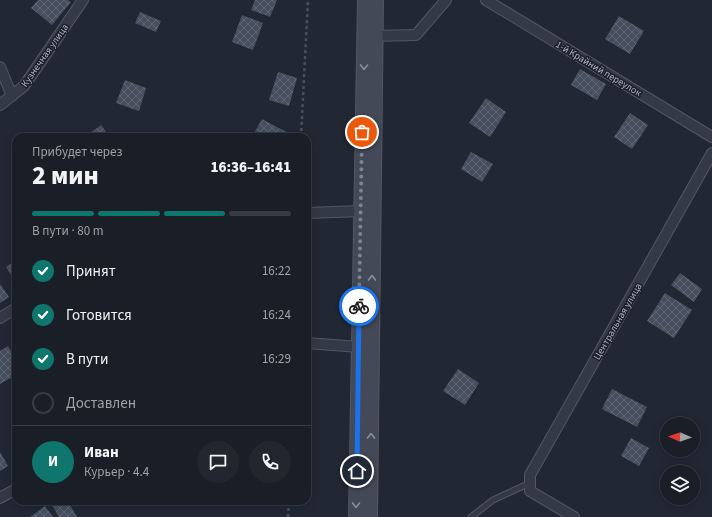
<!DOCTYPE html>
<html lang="ru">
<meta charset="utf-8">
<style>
body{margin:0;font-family:"Source Sans 3",sans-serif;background:#22272f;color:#f1f3f6;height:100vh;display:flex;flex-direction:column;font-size:15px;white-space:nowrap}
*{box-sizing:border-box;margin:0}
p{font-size:13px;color:#9fa2a7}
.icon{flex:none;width:22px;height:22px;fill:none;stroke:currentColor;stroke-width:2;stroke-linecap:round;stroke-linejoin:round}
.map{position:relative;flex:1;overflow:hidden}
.details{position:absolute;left:12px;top:133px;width:299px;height:372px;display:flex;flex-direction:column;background:#191e27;border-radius:12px;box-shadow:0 2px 10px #0003,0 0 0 1px #373c44}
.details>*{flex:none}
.needle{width:26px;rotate:272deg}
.tools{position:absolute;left:660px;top:417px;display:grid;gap:8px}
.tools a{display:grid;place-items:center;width:40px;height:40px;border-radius:50%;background:#191e27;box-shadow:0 2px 10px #0003,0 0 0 1px #373c44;font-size:20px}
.pin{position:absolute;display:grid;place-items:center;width:34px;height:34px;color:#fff;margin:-17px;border:2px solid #fff;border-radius:50%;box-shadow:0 1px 4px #0007}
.courier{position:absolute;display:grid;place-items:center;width:40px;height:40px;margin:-20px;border:3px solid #1a73e8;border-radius:50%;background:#fff;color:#222;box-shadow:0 1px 5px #0007}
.summary em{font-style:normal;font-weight:800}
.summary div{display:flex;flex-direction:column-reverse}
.summary{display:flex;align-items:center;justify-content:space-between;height:68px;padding:0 20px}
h1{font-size:26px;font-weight:800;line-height:30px}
.bar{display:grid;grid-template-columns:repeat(4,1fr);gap:6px 4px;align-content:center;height:48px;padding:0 20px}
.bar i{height:5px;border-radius:3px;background:#373c44}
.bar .selected{background:#0f766e}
.bar p{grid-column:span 4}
.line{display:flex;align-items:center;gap:10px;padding:0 20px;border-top:1px solid #373c44}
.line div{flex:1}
.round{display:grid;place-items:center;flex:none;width:42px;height:42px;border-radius:21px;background:#22272f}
ol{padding:0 20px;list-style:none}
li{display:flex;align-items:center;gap:12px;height:44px}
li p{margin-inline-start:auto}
li .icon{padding:4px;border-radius:50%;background:#0f766e;color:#fff;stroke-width:4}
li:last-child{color:#9fa2a7}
li i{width:22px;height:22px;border:2px solid #373c44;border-radius:50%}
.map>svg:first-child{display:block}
</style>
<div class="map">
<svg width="712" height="517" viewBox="0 0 712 517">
<defs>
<pattern id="building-cross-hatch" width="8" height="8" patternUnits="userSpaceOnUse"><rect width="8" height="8" fill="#474f5e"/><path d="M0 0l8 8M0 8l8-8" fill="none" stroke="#5f6673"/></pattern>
</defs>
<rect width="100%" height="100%" fill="#212834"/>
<path fill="url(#building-cross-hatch)" d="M38,0H68L71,2L52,25L31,8Z
M255,0H277L270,17L251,10Z
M140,12L161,21L156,32L135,23Z
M242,15L263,23L253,50L232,42Z
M619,16L644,31L630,54L605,39Z
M580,69L606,84L597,100L571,85Z
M278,72L297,78L289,106L269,100Z
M125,80L146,88L139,111L116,103Z
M486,98L506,112L490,137L469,123Z
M630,113L648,125L632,149L614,137Z
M262,119L290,134L288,137H252Z
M101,125L110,137H85Z
M471,152L493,164L482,182L461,169Z
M16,260V283L6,267Z
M680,273L702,289L694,302L671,285Z
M0,284L9,297L0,303Z
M665,293L692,310L674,338L647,321Z
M8,346L16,360V375L0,384V351Z
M458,369L479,383L465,405L443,391Z
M612,389L647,407L637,427L602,409Z
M631,438L649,448L639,466L621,456Z
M0,452L8,466L0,471Z
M50,501H68L77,517H59Z
M45,506L53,517H30Z"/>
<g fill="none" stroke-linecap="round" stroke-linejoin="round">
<defs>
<path id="lane" d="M471,517L493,500L530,483"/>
<path id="street" d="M486,0L712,137
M370,36L416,35L446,0
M0,67L12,96
M0,105L24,86L83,0
M307,213L361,211
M0,318L16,308
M307,343L359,347
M0,498L16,489
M574,517L530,491V475L712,153"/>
<path id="secondary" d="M356,517L365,0
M370,517L376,0"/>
</defs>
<use href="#lane" stroke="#525763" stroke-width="7"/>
<use href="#street" stroke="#525763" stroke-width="12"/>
<use href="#secondary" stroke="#525763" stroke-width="16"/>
<path stroke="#445357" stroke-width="2.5" stroke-dasharray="3 3" stroke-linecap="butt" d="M301,137L308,0
M288,517L289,501"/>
<use href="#lane" stroke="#343a45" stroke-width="5"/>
<use href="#street" stroke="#343a45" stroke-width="10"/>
<use href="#secondary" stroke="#434957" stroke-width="14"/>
</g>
<defs><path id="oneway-chevron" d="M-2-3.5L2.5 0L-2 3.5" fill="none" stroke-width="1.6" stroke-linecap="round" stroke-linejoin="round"/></defs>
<g stroke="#898f9d">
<use href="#oneway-chevron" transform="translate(364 67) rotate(91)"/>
<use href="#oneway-chevron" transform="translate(372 278) rotate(-89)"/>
<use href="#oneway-chevron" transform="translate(371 436) rotate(-89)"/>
<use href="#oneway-chevron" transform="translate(356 505) rotate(91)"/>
</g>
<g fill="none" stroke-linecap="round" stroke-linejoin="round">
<path stroke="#7d8390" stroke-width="4" stroke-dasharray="0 7.2" d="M359,306L362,132"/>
<path stroke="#1a73e8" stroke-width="5" d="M357,471L359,306"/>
</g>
<g text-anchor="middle" stroke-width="3" stroke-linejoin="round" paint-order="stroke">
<g font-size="10" fill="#aeb4c2" stroke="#1a1f29">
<text transform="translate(44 55) rotate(-55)" y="4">Кузнечная улица</text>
<text transform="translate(599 68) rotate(31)" y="4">1-й Крайний переулок</text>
<text transform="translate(617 321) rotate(-60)" y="4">Центральная улица</text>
</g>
</g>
</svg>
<div class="tools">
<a><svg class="needle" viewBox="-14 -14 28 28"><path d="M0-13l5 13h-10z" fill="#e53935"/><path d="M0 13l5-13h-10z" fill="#9fa2a7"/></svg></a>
<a><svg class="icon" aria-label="layers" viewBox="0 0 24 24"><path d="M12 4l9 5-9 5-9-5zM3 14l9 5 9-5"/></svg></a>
</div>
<div class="pin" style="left:362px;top:132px;background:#ea580c"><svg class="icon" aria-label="bag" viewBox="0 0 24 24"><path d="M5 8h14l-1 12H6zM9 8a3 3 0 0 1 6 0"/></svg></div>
<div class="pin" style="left:357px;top:471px;background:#1f2937"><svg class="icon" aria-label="home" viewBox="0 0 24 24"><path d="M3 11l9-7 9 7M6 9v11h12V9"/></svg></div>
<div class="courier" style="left:359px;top:306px"><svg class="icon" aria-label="bike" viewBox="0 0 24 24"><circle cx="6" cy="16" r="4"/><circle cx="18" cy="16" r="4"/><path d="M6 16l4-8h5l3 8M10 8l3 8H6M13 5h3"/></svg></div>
<section class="details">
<div class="summary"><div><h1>2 мин</h1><p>Прибудет через</p></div><em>16:36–16:41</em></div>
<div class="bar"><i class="selected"></i><i class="selected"></i><i class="selected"></i><i></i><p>В пути · 80 m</p></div>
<ol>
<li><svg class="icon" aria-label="check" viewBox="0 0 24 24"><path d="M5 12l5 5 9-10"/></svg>Принят<p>16:22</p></li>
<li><svg class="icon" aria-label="check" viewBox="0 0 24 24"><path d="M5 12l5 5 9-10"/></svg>Готовится<p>16:24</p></li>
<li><svg class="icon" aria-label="check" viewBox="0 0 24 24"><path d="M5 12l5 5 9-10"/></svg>В пути<p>16:29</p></li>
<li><i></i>Доставлен</li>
</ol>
<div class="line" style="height:72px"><b class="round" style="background:#0f766e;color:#fff">И</b><div><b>Иван</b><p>Курьер · 4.4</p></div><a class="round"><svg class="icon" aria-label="chat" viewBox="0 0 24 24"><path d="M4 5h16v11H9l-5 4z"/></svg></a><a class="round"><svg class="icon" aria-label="phone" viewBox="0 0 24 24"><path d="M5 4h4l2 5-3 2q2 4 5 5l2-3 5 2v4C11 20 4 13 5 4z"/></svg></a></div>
</section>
</div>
